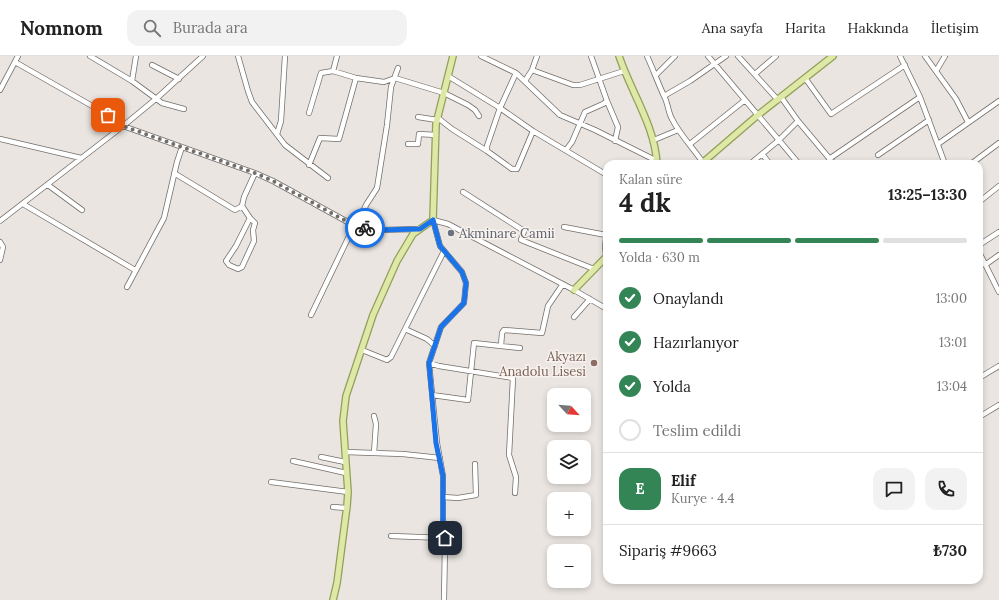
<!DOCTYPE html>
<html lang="tr">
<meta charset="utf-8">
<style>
body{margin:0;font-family:Lora,serif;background:#f2f2f2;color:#222;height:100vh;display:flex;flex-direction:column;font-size:15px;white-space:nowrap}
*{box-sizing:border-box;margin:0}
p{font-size:13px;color:#767676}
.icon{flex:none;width:22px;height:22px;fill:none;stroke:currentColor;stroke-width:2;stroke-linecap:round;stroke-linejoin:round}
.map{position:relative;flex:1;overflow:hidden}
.details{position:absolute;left:603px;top:104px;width:380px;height:424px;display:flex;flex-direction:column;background:#fff;border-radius:12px;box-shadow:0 2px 6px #0003}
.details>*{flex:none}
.needle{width:26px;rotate:116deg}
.fabs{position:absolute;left:547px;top:332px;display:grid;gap:8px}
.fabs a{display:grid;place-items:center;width:44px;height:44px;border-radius:8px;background:#fff;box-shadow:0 2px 6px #0003;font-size:20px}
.pin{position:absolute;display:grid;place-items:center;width:34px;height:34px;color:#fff;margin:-17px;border-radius:8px;box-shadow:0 2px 6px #0006}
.courier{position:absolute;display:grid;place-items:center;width:40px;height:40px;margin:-20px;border:3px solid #1a73e8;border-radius:50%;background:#fff;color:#222;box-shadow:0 1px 5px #0007}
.headline em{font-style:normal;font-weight:700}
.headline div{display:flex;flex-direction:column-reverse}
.headline{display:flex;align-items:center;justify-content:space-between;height:68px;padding:0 16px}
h1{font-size:26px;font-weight:700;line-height:30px}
.bar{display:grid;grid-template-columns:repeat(4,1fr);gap:6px 4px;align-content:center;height:48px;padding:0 16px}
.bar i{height:5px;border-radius:3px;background:#e0e0e0}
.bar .selected{background:#348556}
.bar p{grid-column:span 4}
.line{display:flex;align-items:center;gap:10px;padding:0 16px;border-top:1px solid #e0e0e0}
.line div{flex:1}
.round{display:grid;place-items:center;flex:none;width:42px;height:42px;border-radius:12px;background:#f2f2f2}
ol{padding:0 16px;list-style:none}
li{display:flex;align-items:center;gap:12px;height:44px}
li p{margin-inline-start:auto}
li .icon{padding:4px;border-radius:50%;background:#348556;color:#fff;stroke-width:4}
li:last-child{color:#767676}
li i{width:22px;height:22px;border:2px solid #e0e0e0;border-radius:50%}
header{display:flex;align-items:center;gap:24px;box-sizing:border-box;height:56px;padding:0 20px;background:#fff;border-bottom:1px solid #e0e0e0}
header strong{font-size:19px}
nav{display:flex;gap:22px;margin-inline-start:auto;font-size:14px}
.search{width:280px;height:36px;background:#f2f2f2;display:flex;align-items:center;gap:10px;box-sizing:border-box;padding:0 14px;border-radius:12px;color:#767676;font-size:15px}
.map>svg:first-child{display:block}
</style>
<header>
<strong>Nomnom</strong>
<div class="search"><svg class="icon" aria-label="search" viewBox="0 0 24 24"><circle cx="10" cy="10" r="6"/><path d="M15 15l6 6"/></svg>Burada ara</div>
<nav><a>Ana sayfa</a><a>Harita</a><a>Hakkında</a><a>İletişim</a></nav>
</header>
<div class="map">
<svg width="999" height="544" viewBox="0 0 999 544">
<rect width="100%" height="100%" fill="#eae5e0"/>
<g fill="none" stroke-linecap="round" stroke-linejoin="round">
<defs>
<path id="minor" d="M90,0L132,25L136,0
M238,0L248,35L252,46L285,89L328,122
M481,0L516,17L560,59L595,74L657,105
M591,0L607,45L618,71L615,85
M647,0C653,13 658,27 664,40C668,47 668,56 672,63C680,79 694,93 704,108
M708,0L799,108
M738,0L778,44
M900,0L920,41L945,108
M925,0L956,43L968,66
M15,6L108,59L123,70L255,117L273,125L355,170L377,174L420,173
M152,9L179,23
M532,14L573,29H580L624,15
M333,15L337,0
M936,15L945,0
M516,17L500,52L487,90V95L512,113H517L533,75
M755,18L776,0
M656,19L675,0
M448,20L500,52L533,75L607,119
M805,22L831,58L905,9
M132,25L162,47L184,53
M525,25L532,14L537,0
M0,34L18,0
M664,40L690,25L726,0
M781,41L798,65L834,108
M309,57L321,17L333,15L356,22L384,26L395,22L444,37L468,49L475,54L479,60
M418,61L437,64
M438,62L452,73L487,95
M277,78L281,65L285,0
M0,83L81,102
M654,84L678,74
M408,88H418L419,78L436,79
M690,88L745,44
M938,88L999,45
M566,94L572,86L585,56L603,48L607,45
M762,98L770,108
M878,99L929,64
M829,103L920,41
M750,108L779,84L798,65
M971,108L999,87
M309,109L320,82L339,83L356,22
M174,117L235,154L242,150
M48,129L82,154
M463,136L524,175L521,184L594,213
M979,146L999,130
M23,148L135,214
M250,162L236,190L226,205L229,209L238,213L242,211L254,185L253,174L255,167L250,162L242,150L244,141L255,117
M0,165L123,70L157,42L203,0
M564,171L606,179
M0,186L3,191L0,204
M979,189L999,176
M979,196L999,236
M606,201L605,190L607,174
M985,209L999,199
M127,231L164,162L177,106L182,91
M311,259L352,174L357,170L366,149L377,132L387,69L391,31L398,12
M574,261L590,243
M405,273L427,283L435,290
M501,290L502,277L504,274L542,277L548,250L563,228
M362,294L387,304L391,301L444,195
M429,307L439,310L513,322L509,399L516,421L515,437
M979,322L999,310
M432,339L468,344L474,287L520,292
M374,360L376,368L374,397
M979,361L999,349
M345,396L403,398L440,402
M321,401L345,406
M293,405L346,417
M271,426L348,436
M443,441L458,442L476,439L475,408
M333,451L347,452
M391,480L445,482
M444,544L445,488L443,463V420L437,387L429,307L441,271L464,247L466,227L462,216L440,190L433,164L448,168L574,234L607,253"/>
<path id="major" d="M619,0C631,36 655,70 657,108
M701,108L758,59L833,0
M574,234L607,200
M333,544L337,527L347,450L348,436L343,365L346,340L373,259L397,205L413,178L433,164L436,68L453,0"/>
</defs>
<use href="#minor" stroke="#736e6a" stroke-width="6"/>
<use href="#major" stroke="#939e57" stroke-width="8"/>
<use href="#minor" stroke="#fff" stroke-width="4.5"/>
<use href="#major" stroke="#dee9a8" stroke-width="5.5"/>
</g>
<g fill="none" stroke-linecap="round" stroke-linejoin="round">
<path stroke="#716e6b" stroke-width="4" stroke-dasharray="0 7.2" d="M108,59L123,70L255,117L273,125L355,170L365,172"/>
<path stroke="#1a73e8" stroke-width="5" d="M365,172L377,174L420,173L433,164L440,190L462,216L466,227L464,247L441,271L429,307L436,387L443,420V464L445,482"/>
</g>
<circle fill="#6b7280" stroke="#f8f2ee" stroke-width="1.5" cx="451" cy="177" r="4"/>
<circle fill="#8d6e63" stroke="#f8f2ee" stroke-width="1.5" cx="594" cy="307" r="4"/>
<g text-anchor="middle" stroke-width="3" stroke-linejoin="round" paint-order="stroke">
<g font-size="13" fill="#5b616d" stroke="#f8f2ee" text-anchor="start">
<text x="459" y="182">Akminare Camii</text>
</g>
<g font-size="13" fill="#785e54" stroke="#f8f2ee" text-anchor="end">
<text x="586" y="305">Akyazı<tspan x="586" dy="15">Anadolu Lisesi</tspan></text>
</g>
</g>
</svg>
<div class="fabs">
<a><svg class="needle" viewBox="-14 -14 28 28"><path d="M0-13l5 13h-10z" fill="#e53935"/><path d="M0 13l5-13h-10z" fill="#767676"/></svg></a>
<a><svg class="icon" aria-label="layers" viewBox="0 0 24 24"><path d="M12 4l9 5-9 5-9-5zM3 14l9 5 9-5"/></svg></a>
<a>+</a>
<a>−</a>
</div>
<div class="pin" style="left:108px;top:59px;background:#ea580c"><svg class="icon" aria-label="bag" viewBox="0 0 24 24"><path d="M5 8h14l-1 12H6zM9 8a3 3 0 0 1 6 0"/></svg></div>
<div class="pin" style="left:445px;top:482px;background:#1f2937"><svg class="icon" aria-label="home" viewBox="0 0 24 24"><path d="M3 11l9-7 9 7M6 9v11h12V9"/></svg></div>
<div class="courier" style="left:365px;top:172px"><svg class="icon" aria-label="bike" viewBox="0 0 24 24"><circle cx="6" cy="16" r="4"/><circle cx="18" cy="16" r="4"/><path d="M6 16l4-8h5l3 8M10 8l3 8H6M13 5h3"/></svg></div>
<section class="details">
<div class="headline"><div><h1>4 dk</h1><p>Kalan süre</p></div><em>13:25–13:30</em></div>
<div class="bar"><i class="selected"></i><i class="selected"></i><i class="selected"></i><i></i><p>Yolda · 630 m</p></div>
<ol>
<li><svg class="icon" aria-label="check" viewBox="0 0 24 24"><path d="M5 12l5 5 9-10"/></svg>Onaylandı<p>13:00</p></li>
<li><svg class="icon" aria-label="check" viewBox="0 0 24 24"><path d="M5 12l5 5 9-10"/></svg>Hazırlanıyor<p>13:01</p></li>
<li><svg class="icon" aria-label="check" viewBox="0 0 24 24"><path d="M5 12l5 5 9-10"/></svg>Yolda<p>13:04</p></li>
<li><i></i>Teslim edildi</li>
</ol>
<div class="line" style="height:72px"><b class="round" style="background:#348556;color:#fff">E</b><div><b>Elif</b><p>Kurye · 4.4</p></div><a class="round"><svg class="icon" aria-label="chat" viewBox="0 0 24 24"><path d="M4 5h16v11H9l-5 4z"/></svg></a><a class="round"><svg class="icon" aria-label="phone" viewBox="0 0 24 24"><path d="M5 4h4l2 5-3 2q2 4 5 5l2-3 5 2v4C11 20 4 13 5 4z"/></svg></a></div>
<div class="line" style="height:52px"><div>Sipariş #9663</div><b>₺730</b></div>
</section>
</div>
